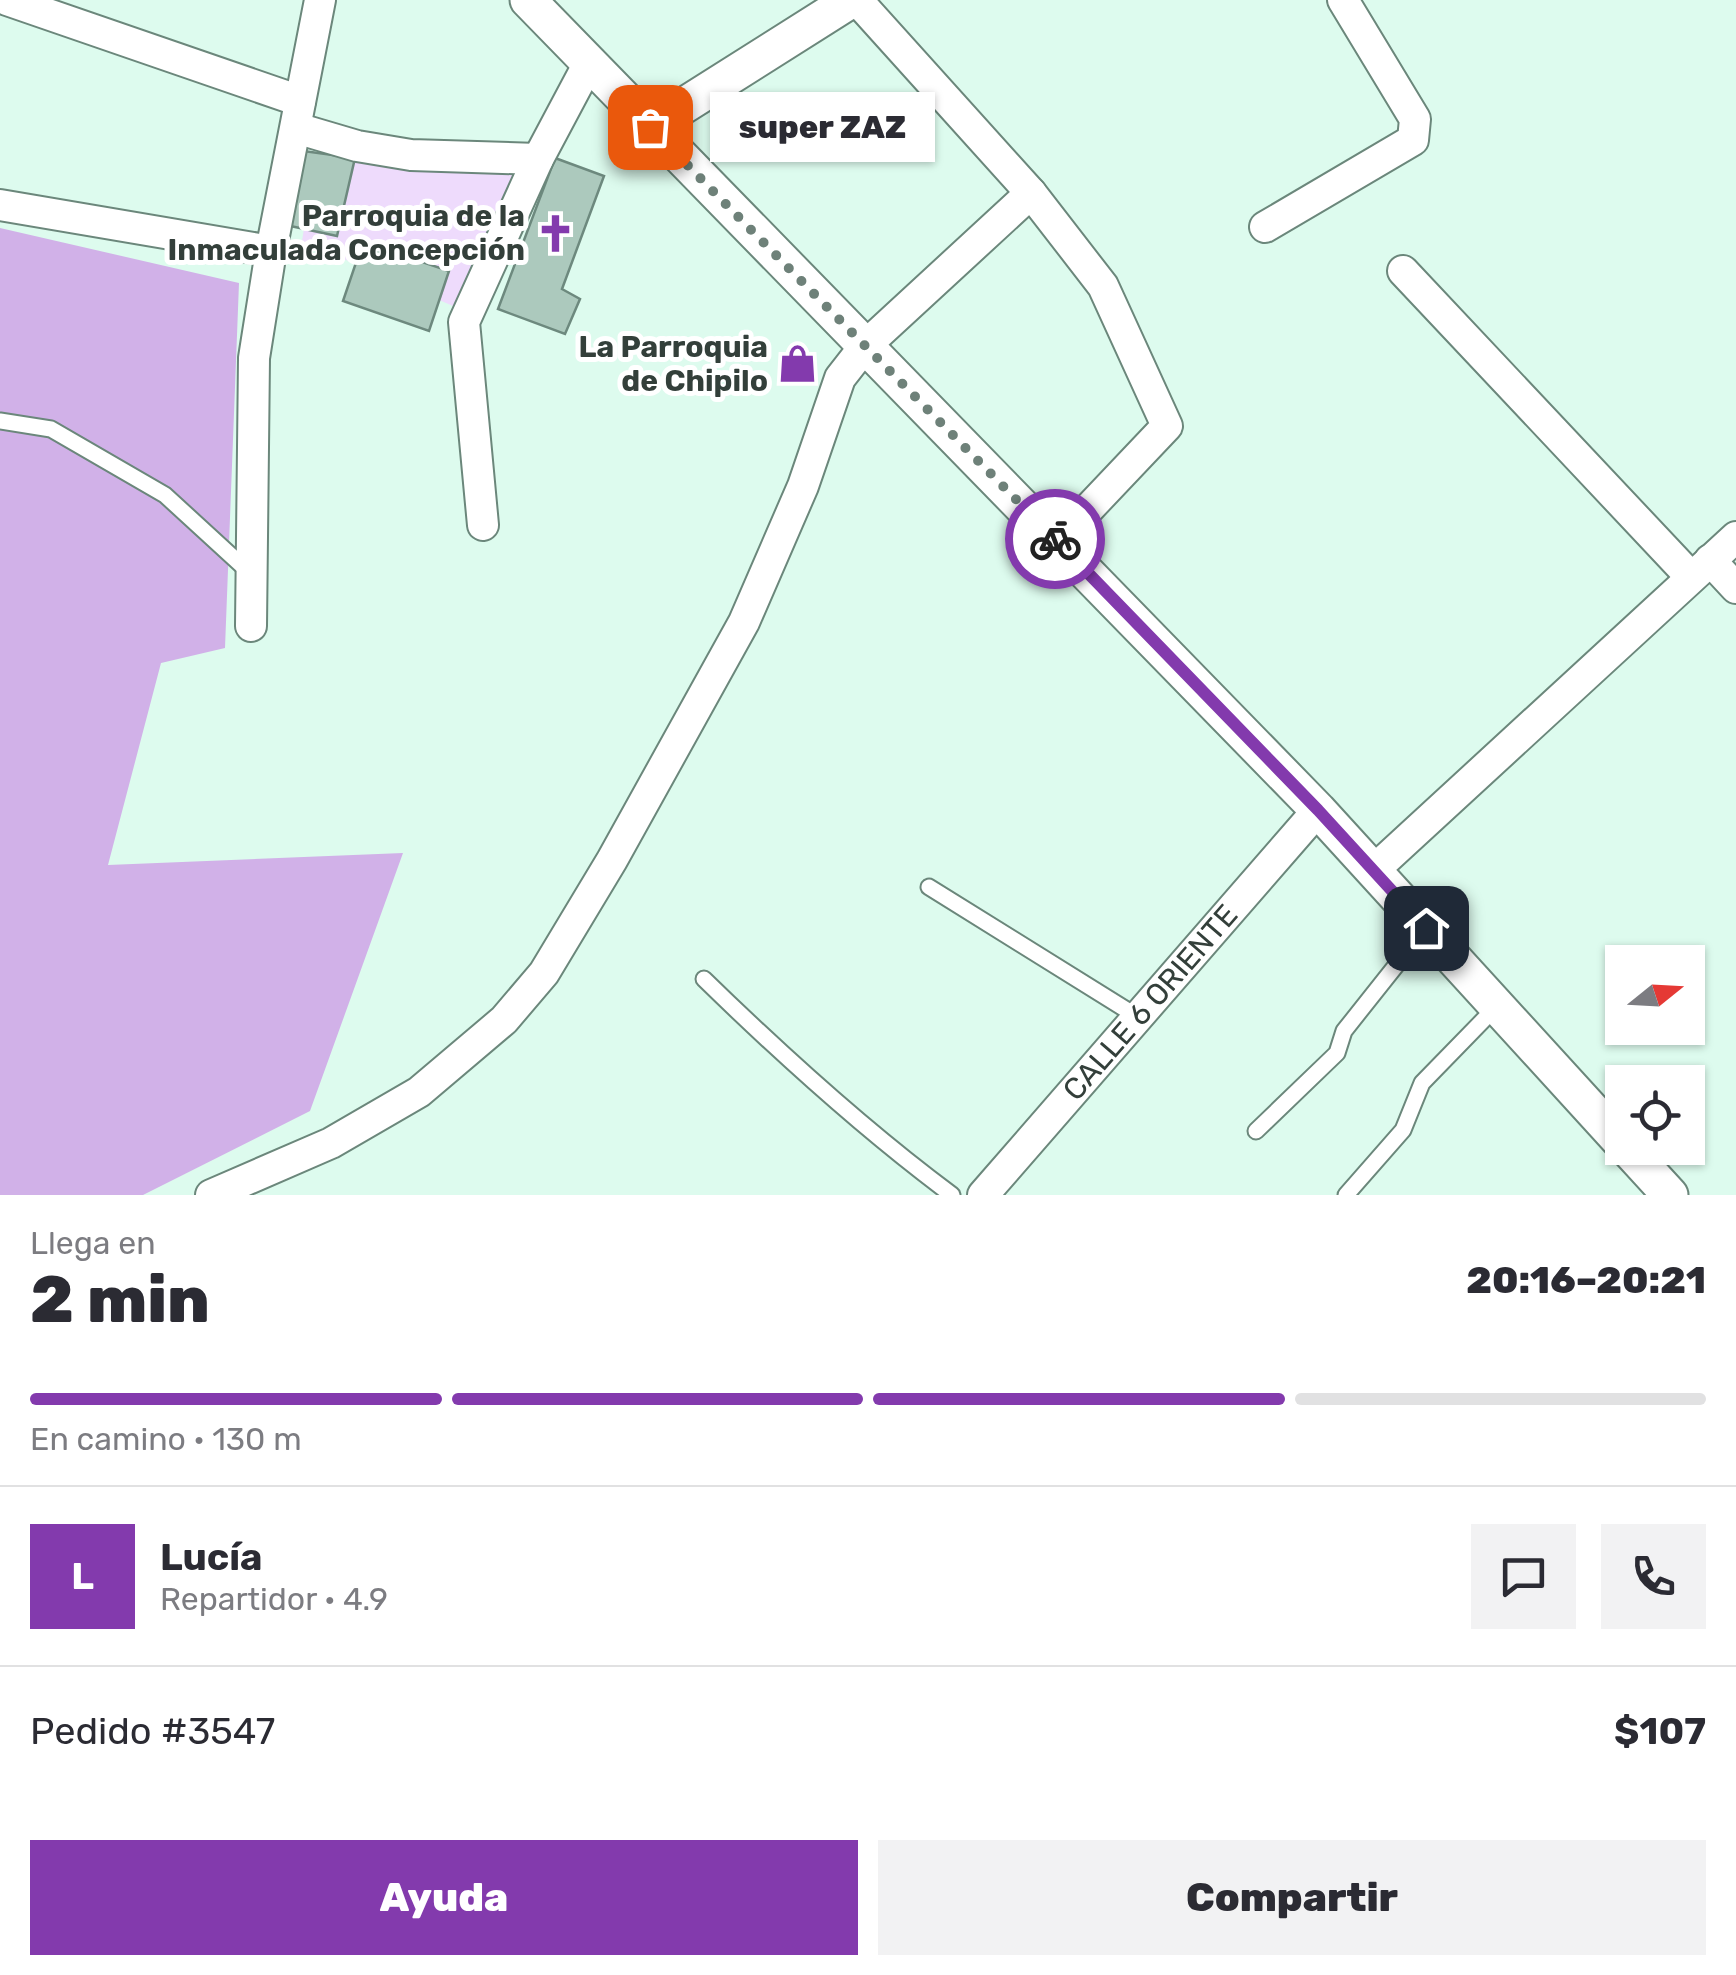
<!DOCTYPE html>
<html lang="es">
<meta charset="utf-8">
<style>
body{margin:0;font-family:Rubik,sans-serif;background:#f2f2f3;color:#2b2b33;height:100vh;display:flex;flex-direction:column;font-size:38px;white-space:nowrap}
*{box-sizing:border-box;margin:0}
p{font-size:32px;color:#7c7c81}
.icon{flex:none;width:55px;height:55px;fill:none;stroke:currentColor;stroke-width:2;stroke-linecap:round;stroke-linejoin:round}
.map{position:relative;height:1195px;overflow:hidden}
.side{display:flex;flex-direction:column;background:#fff;flex:1}
.side>*{flex:none}
.needle{width:65px;rotate:72deg}
.buttons{position:absolute;left:1605px;top:945px;display:grid;gap:20px}
.buttons a{display:grid;place-items:center;width:100px;height:100px;border-radius:0px;background:#fff;box-shadow:0 2px 8px #0004;font-size:50px}
.pin{position:absolute;display:grid;place-items:center;width:85px;height:85px;color:#fff;margin:-42px;border-radius:20px;box-shadow:0 5px 15px #0006}
.courier{position:absolute;display:grid;place-items:center;width:100px;height:100px;margin:-50px;border:8px solid #833aad;border-radius:50%;background:#fff;color:#222;box-shadow:0 2px 12px #0007}
.bubble{position:absolute;height:70px;border-radius:0px;background:#fff;box-shadow:0 2px 8px #0004;font-size:32px;font-weight:800;line-height:70px;text-align:center}
.overview em{font-style:normal;font-weight:800}
.overview div{display:flex;flex-direction:column-reverse}
.overview{display:flex;align-items:center;justify-content:space-between;height:170px;padding:0 30px}
h1{font-size:65px;font-weight:800;line-height:75px}
.bar{display:grid;grid-template-columns:repeat(4,1fr);gap:15px 10px;align-content:center;height:120px;padding:0 30px}
.bar i{height:12px;border-radius:8px;background:#e1e1e2}
.bar .active{background:#833aad}
.bar p{grid-column:span 4}
.line{display:flex;align-items:center;gap:25px;padding:0 30px;border-top:2px solid #e1e1e2}
.line div{flex:1}
.round{display:grid;place-items:center;flex:none;width:105px;height:105px;border-radius:0px;background:#f2f2f3}
.button{display:flex;gap:20px;margin-top:auto;padding:20px 30px}
.button a{flex:1;height:115px;border-radius:0px;background:#833aad;color:#fff;font-size:40px;font-weight:800;line-height:115px;text-align:center}
.button a+a{background:#f2f2f3;color:#2b2b33}
.map>svg:first-child{display:block}
</style>
<div class="map">
<svg width="1736" height="1195" viewBox="0 0 1736 1195">
<rect width="100%" height="100%" fill="#ddfbee"/>
<path fill="#eedbfc" d="M316,155L522,167L460,309L302,241Z"/>
<path fill="#d1b1e8" d="M0,228L239,283L225,648L161,663L108,865L403,853L310,1111L143,1195H0Z"/>
<path fill="#acc9bd" stroke="#6d897e" stroke-width="2.5" d="M296,150L355,158L337,236L281,224Z
M555,158L604,176L562,289L580,299L565,334L498,309Z
M363,242L449,271L429,331L343,301Z"/>
<g fill="none" stroke-linecap="round" stroke-linejoin="round">
<defs>
<path id="service" d="M0,421L51,429L165,495L249,572
M929,887L1138,1017
M704,979C783,1056 863,1129 952,1195
M1256,1131L1337,1053L1344,1031L1425,929
M1346,1195L1403,1130L1422,1083L1497,1006"/>
<g id="minor">
<path d="M7,0L300,101"/>
<path d="M857,0L1031,193L1103,286L1167,426L1057,542"/>
<path d="M296,128L357,146L411,155L538,159"/>
<path d="M0,205L271,251"/>
<path d="M1265,227L1413,140L1415,119L1343,0"/>
<path d="M1403,271L1691,577"/>
<path d="M483,525L464,322L538,159L589,63"/>
<path d="M1710,560L1736,588"/>
<path d="M251,626L254,358L271,251L320,0"/>
<path d="M1374,870L1736,537"/>
<path d="M211,1195L331,1143L419,1092L504,1020L544,973L612,860L744,622L803,486L840,378L865,346L1031,193"/>
<path id="s1" d="M983,1195L1318,810"/>
</g>
<path id="tertiary" d="M528,0L1318,810L1622,1143
M650,127L851,0
M1627,1148L1670,1195"/>
</defs>
<use href="#service" stroke="#6b877b" stroke-width="19"/>
<use href="#minor" stroke="#6b877b" stroke-width="34"/>
<use href="#tertiary" stroke="#6b877b" stroke-width="39"/>
<use href="#service" stroke="#fff" stroke-width="15"/>
<use href="#minor" stroke="#fff" stroke-width="30"/>
<use href="#tertiary" stroke="#fff" stroke-width="35"/>
</g>
<g fill="none" stroke-linecap="round" stroke-linejoin="round">
<path stroke="#6e8179" stroke-width="10" stroke-dasharray="0 18" d="M650,127L1055,539"/>
<path stroke="#833aad" stroke-width="12" d="M1055,539L1318,810L1426,928"/>
</g>
<defs>
<symbol id="church-bare" viewBox="-9 -9 18 18"><path d="M-1.2-6h2.4v3.5h3.3v2.4h-3.3V6h-2.4V-.1h-3.3v-2.4h3.3Z" fill="#833aad" stroke="#fff" stroke-width="2.5" paint-order="stroke"/></symbol>
<symbol id="shop-bare" viewBox="-9 -9 18 18"><path d="M-5-2.5h2.3a2.7 3.5 0 0 1 5.4 0H5L5.5 6h-11ZM-1.5-2.5h3a1.5 2.3 0 0 0-3 0Z" fill="#833aad" stroke="#fff" stroke-width="2.5" paint-order="stroke"/></symbol>
</defs>
<g fill-rule="evenodd">
<use href="#church-bare" x="528" y="206" width="55" height="55"/>
<use href="#shop-bare" x="770" y="336" width="55" height="55"/>
</g>
<g text-anchor="middle" stroke-width="10" stroke-linejoin="round" paint-order="stroke">
<g font-size="30" font-weight="bold" fill="#333f3a" stroke="#fff" text-anchor="end">
<text x="525" y="226">Parroquia de la<tspan x="525" dy="34">Inmaculada Concepción</tspan></text>
<text x="768" y="357">La Parroquia<tspan x="768" dy="34">de Chipilo</tspan></text>
</g>
<g font-size="30" fill="#333f3a" stroke="#fff">
<text dy="10" stroke="none"><textPath href="#s1" startOffset="255">CALLE 6 ORIENTE</textPath></text>
</g>
</g>
</svg>
<div class="buttons">
<a><svg class="needle" viewBox="-14 -14 28 28"><path d="M0-13l5 13h-10z" fill="#e53935"/><path d="M0 13l5-13h-10z" fill="#7c7c81"/></svg></a>
<a><svg class="icon" aria-label="locate" viewBox="0 0 24 24"><circle cx="12" cy="12" r="6"/><path d="M12 2v4M12 18v4M2 12h4M18 12h4"/></svg></a>
</div>
<div class="pin" style="left:650px;top:127px;background:#ea580c"><svg class="icon" aria-label="bag" viewBox="0 0 24 24"><path d="M5 8h14l-1 12H6zM9 8a3 3 0 0 1 6 0"/></svg></div>
<div class="pin" style="left:1426px;top:928px;background:#1f2937"><svg class="icon" aria-label="home" viewBox="0 0 24 24"><path d="M3 11l9-7 9 7M6 9v11h12V9"/></svg></div>
<div class="courier" style="left:1055px;top:539px"><svg class="icon" aria-label="bike" viewBox="0 0 24 24"><circle cx="6" cy="16" r="4"/><circle cx="18" cy="16" r="4"/><path d="M6 16l4-8h5l3 8M10 8l3 8H6M13 5h3"/></svg></div>
<div class="bubble" style="left:710px;top:92px;width:225px">super ZAZ</div>
</div>
<section class="side">
<div class="overview"><div><h1>2 min</h1><p>Llega en</p></div><em>20:16–20:21</em></div>
<div class="bar"><i class="active"></i><i class="active"></i><i class="active"></i><i></i><p>En camino · 130 m</p></div>
<div class="line" style="height:180px"><b class="round" style="background:#833aad;color:#fff">L</b><div><b>Lucía</b><p>Repartidor · 4.9</p></div><a class="round"><svg class="icon" aria-label="chat" viewBox="0 0 24 24"><path d="M4 5h16v11H9l-5 4z"/></svg></a><a class="round"><svg class="icon" aria-label="phone" viewBox="0 0 24 24"><path d="M5 4h4l2 5-3 2q2 4 5 5l2-3 5 2v4C11 20 4 13 5 4z"/></svg></a></div>
<div class="line" style="height:130px"><div>Pedido #3547</div><b>$107</b></div>
<div class="button"><a>Ayuda</a><a>Compartir</a></div>
</section>
